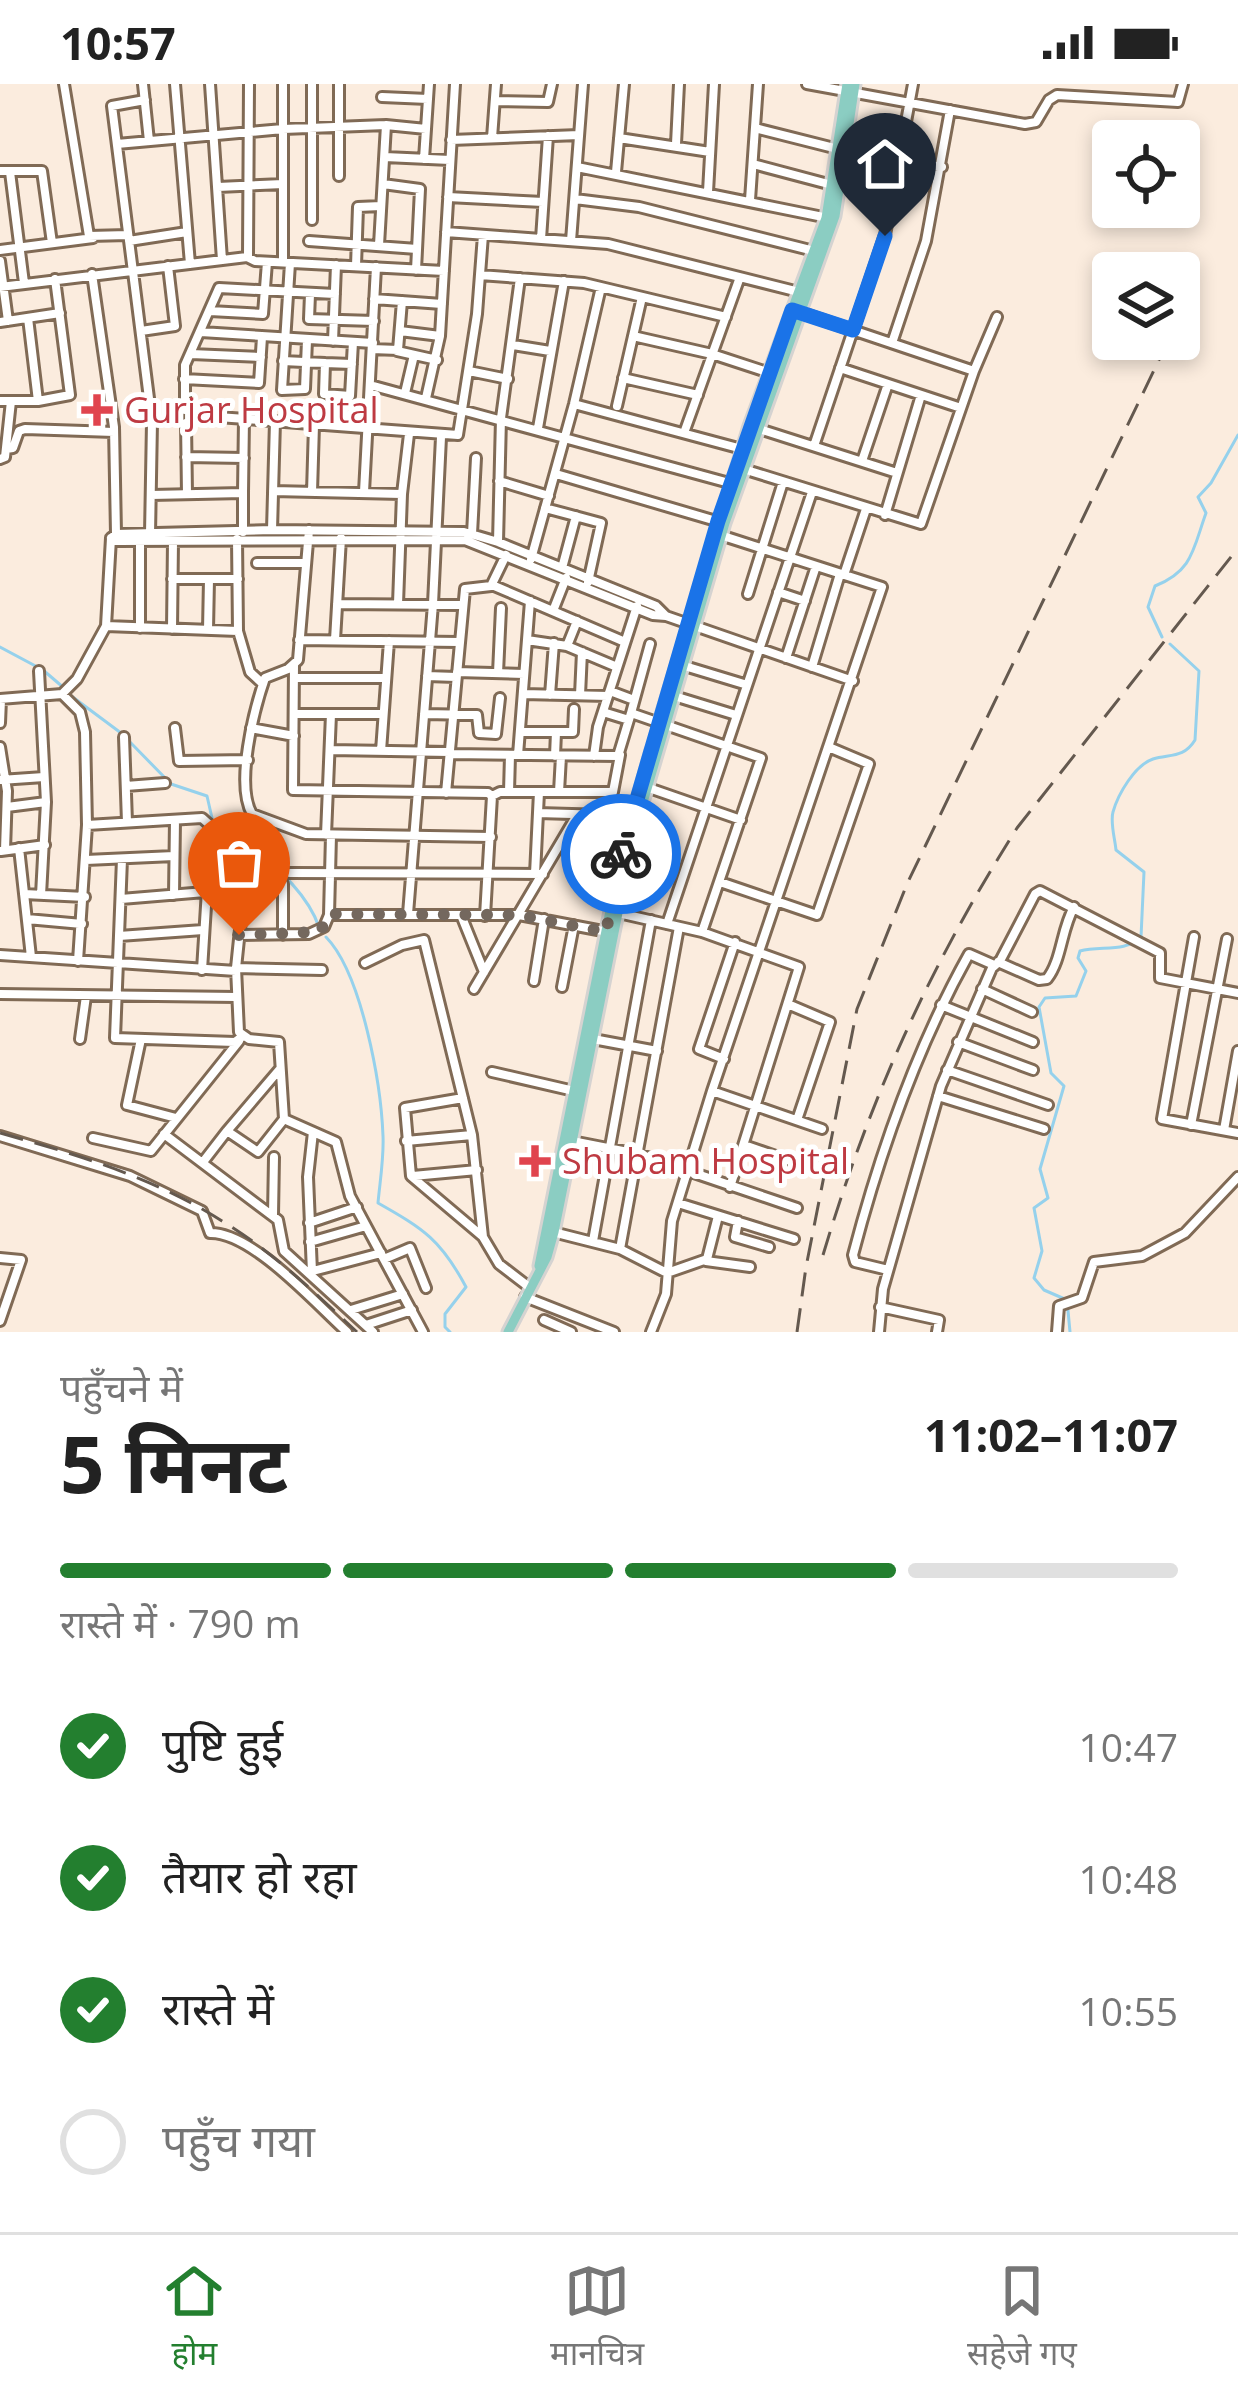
<!DOCTYPE html>
<html lang="hi">
<meta charset="utf-8">
<style>
body{margin:0;font-family:"Open Sans","Noto Sans Devanagari",sans-serif;background:#f2f2f2;color:#222;height:100vh;display:flex;flex-direction:column;font-size:45px;white-space:nowrap}
*{box-sizing:border-box;margin:0}
p{font-size:39px;color:#767676}
.icon{flex:none;width:66px;height:66px;fill:none;stroke:currentColor;stroke-width:2;stroke-linecap:round;stroke-linejoin:round}
.map{position:relative;height:1248px;overflow:hidden}
.details{display:flex;flex-direction:column;background:#fff;flex:1}
.details>*{flex:none}
.buttons{position:absolute;left:1092px;top:36px;display:grid;gap:24px}
.buttons a{display:grid;place-items:center;width:108px;height:108px;border-radius:12px;background:#fff;box-shadow:0 6px 18px #0003;font-size:60px}
.pin{position:absolute;display:grid;place-items:center;width:102px;height:102px;color:#fff;margin:-123px -51px;border-radius:50% 50% 50% 0;rotate:-45deg;box-shadow:0 0 12px #0007}
.pin .icon{rotate:45deg}
.courier{position:absolute;display:grid;place-items:center;width:120px;height:120px;margin:-60px;border:9px solid #1a73e8;border-radius:50%;background:#fff;color:#222;box-shadow:0 3px 15px #0007}
.overview em{font-style:normal;font-weight:700}
.overview div{display:flex;flex-direction:column-reverse}
.overview{display:flex;align-items:center;justify-content:space-between;height:204px;padding:0 60px}
h1{font-size:78px;font-weight:700;line-height:90px}
.bar{display:grid;grid-template-columns:repeat(4,1fr);gap:18px 12px;align-content:center;height:144px;padding:0 60px}
.bar i{height:15px;border-radius:9px;background:#e0e0e0}
.bar .active{background:#237f2f}
.bar p{grid-column:span 4}
ol{padding:0 60px;list-style:none}
li{display:flex;align-items:center;gap:36px;height:132px}
li p{margin-inline-start:auto}
li .icon{padding:12px;border-radius:50%;background:#237f2f;color:#fff;stroke-width:4}
li:last-child{color:#767676}
li i{width:66px;height:66px;border:6px solid #e0e0e0;border-radius:50%}
.status{display:flex;justify-content:space-between;align-items:center;height:84px;padding:0 60px;background:#fff;direction:ltr}
.status svg{height:33px;fill:currentColor}
.tab-bar{display:flex;justify-content:space-around;align-items:center;height:168px;border-top:3px solid #e0e0e0;background:#fff;font-size:33px;color:#767676}
.tab-bar a{display:grid;justify-items:center;gap:6px}
.tab-bar .active{color:#237f2f}
.map>svg:first-child{display:block}
</style>
<div class="status"><b>10:57</b><svg viewBox="0 0 49 12"><path d="M0 12V9h3v3zM5 12V6h3v6zM10 12V3h3v9zM15 12V0h3v12zM26 1h20v11H26zM47 4h2v5h-2z"/></svg></div>
<div class="map">
<svg width="1238" height="1248" viewBox="0 0 1238 1248">
<rect width="100%" height="100%" fill="#fbecde"/>
<g fill="none" stroke-linecap="round" stroke-linejoin="round">
<path stroke="#95d1ec" stroke-width="3" d="M1162,553L1148,523L1155,502C1193,487 1193,465 1206,429L1198,413L1211,399L1238,351
M0,563L43,586L64,604
M70,611L121,649
M128,656L171,700L207,712L212,734
M214,752L244,766
M253,768C279,782 309,814 319,843
M326,853C362,890 381,1000 383,1052C384,1074 380,1097 378,1119C424,1145 441,1156 466,1203L445,1230V1243L450,1248
M1070,1248L1067,1216L1044,1206L1034,1194L1042,1167L1034,1124L1048,1114L1040,1085L1064,1002L1051,989L1039,923L1045,914L1076,912L1086,887L1078,874L1080,867C1100,861 1125,869 1141,853L1144,788L1116,766C1115,755 1110,738 1113,728C1118,710 1135,681 1153,675C1171,670 1184,674 1195,656L1199,587L1170,560"/>
<defs>
<path id="minor" d="M64,0L89,152L128,151
M143,0L149,57
M175,0L190,180
M210,0L222,176
M312,0V136
M807,0L1025,40L1036,38L1049,16L1057,11L1178,18L1183,0
M382,13L428,15
M145,16L112,22L152,338L150,450
M495,17L548,18L552,0
M386,41L426,45
M755,44L838,65
M492,54L496,0
M619,54L710,68
M451,56L579,51
M117,60L283,45L386,41L379,161
M676,60L679,0
M385,73L450,76
M424,75L429,0
M899,77L942,83
M753,80L832,101
M577,83L828,134
M0,87H42L52,159
M10,88L24,199
M616,88L624,0
M339,92V0
M383,100L420,105L416,186
M218,103L283,100
M708,108L714,0
M448,113L543,118
M575,115L639,123L814,167
M750,116L758,0
M446,148L608,160L799,208
M541,155L548,52
M129,157L187,148
M309,157L417,165
M571,157L583,0
M0,166L93,154
M248,172L249,0
M0,177L8,237
M283,178V0
M290,179L282,306L305,305L307,256
M356,182L358,123L381,122
M92,190L114,343L116,450
M480,191L584,199L726,233
M0,203L247,173L255,177L444,187
M310,210L309,235L374,237
M374,215L442,220
M210,227L263,230L267,178
M28,234L38,317
M0,238L60,229
M141,247L175,242L168,182
M400,247L440,252
M201,248L373,259
M633,252L712,270L770,289
M333,257L336,181
M892,259L926,157L950,26
M513,261L550,267
M372,265L398,266L402,217
M397,267L437,276
M191,270L261,273
M283,277L325,279L324,310L350,312L353,258
M325,279L352,280
M840,284L961,324
M469,287L508,295
M974,287L997,233
M623,294L698,311
M184,295L259,299L262,253
M370,301L733,400
M405,309L414,271
M426,314L440,252L455,0
M0,317H38L70,311L55,195
M574,320L742,365
M617,322L642,213
M185,326V281L219,204L335,210
M218,333L458,351L477,230L483,151
M186,339L187,410
M538,344L564,197
M756,344L897,389
M684,349L740,193
M814,362L885,151L913,0
M6,365L13,364L19,347L25,345L114,348
M186,373L244,374
M0,375L5,373L11,317
M862,377L888,300
M740,384L921,440L974,287L799,228
M556,390L723,439
M499,397L549,412
M273,407L402,410L398,520
M312,408L314,341
M364,408L376,183
M243,409V448
M402,410L409,350
M151,411L243,409L244,334
M545,424L601,439L588,498
M885,431L921,311
M272,446L275,337
M309,446L298,576L288,585L265,594C254,626 235,700 252,730L236,884L239,948L249,955L279,958L284,1035L336,1058L350,1112L423,1248
M472,450L476,374
M111,454L116,457L465,456L653,531L666,532L853,597
M111,454L116,450L272,446L464,448L498,458L656,522L665,531
M237,455L238,547
M140,457V544
M498,458L501,334L520,194
M531,475L574,320L601,203
M257,479H306
M562,484L576,432
M844,491L866,425
M172,495H238
M492,501L625,558
M778,508L805,517
M748,510L783,398
M337,520L463,521
M553,527L566,494
M106,542L238,547L250,588L263,600
M172,545L173,457
M208,546L209,495
M299,556L459,558
M335,556L341,454
M527,556L567,562L617,583
M650,560L631,629L761,674L702,848
M567,562L577,537
M786,574L816,482
M678,580L744,600
M294,581L293,706L488,709L492,712L485,832
M812,583L840,490
M39,587L46,718L41,811
M457,588L524,590
M498,589L501,524
M427,592L456,593
M296,594H386
M610,607L634,616
M62,610L80,628L85,648L87,741L78,877
M523,610L608,612
M550,611L554,559
M580,611L582,568
M674,612L736,631
M0,615L62,610L77,595L106,542L111,454
M603,628L629,636
M295,630H383
M424,630L477,631L479,649L496,650L500,614
M0,639L1,615
M175,644L179,677L248,676
M251,644L294,652
M520,648H573L574,625
M124,653L127,738
M0,663L7,707L5,766
M330,666L450,668
M381,667L389,557
M450,670L618,672L631,629
M518,671L530,517
M555,672L556,648
M594,672L598,643L637,522
M0,696L44,693
M126,702L165,699
M646,703L741,736
M509,708L510,671
M559,708L561,672
M446,709L465,505L491,502L506,471
M492,712L500,708H613L620,671
M7,723L46,718
M538,729L606,731
M252,730L306,750L491,753
M87,741L202,734L211,742L249,743
M326,751L331,630
M19,764L31,873
M1,767L45,761
M122,775L115,954L235,958L243,952
M86,776L174,772
M207,787L245,790
M290,789L543,790
M535,790L539,708
M720,798L817,831L869,680L831,664
M283,800V851
M24,810L85,813
M174,811L175,736
M121,815L205,808
M614,828L702,848L799,883L730,1103
M408,830L433,520L441,353
M329,831H519L608,848
M461,831L484,888
M27,835L82,840
M667,840L812,408
M239,851L309,850L324,843L329,831L331,751
M119,852L203,846
M1194,853L1162,1035L1238,1049
M0,871L236,887
M998,878L1039,896L1047,895C1062,876 1061,846 1074,823
M365,879L402,861L424,856L472,1051L483,1153L499,1180L529,1203
M236,884L322,886
M202,886L211,742
M534,897L544,835
M562,903L574,841
M474,905L577,731
M982,905L1032,928
M0,910L236,913
M790,921L830,938L797,1036
M941,921L1033,958
M80,955L86,912
M141,955L127,1021L176,1034
M593,955L657,967
M958,958L1033,986
M724,975L699,965L735,858
M279,986L227,1047L258,1068L284,1035
M947,986L1048,1021
M492,988L574,1007
M712,1007L822,1045
M938,1012L1044,1045
M463,1014L405,1024L411,1092L482,1152
M1191,1041L1227,855
M1224,1046L1238,967
M164,1050L278,1136L284,1167L373,1248
M0,1052L130,1092L202,1127L210,1149C252,1148 315,1219 347,1248
M93,1054L151,1067L239,957
M406,1057L472,1051
M572,1057L638,1070L797,1124
M744,1061L816,1086
M203,1078L227,1047
M413,1092L477,1086
M678,1119L794,1155
M273,1131L274,1073
M738,1137L735,1153L769,1163
M309,1139L357,1123
M549,1147L620,1165L679,843
M593,1157L651,836
M310,1158L366,1142
M620,1165L667,1189L707,1175L718,1132
M0,1174L21,1176L0,1237
M384,1175L410,1164L426,1204
M706,1177L750,1183
M888,1186L855,1178L853,1171C880,1068 917,963 969,870L994,881
M309,1188L381,1169
M312,1188L308,1093L313,1048
M525,1213L614,1248
M880,1223L939,1236L937,1248
M351,1226L403,1210
M544,1236L571,1248
M366,1241L412,1226
M651,1248L666,1210L672,1137L712,1007L882,503L717,450
M879,1248L883,1205L941,1002L992,884L1000,877L1035,810L1040,807L1160,869V894L1238,909
M1057,1248L1059,1222L1082,1214L1094,1178L1142,1172L1185,1149L1238,1093"/>
<path id="major" d="M659,638L749,342L826,134L847,0
M539,1182L620,777L651,666
M508,1248L547,1173L554,1148L634,749L725,439L835,132L855,0"/>
</defs>
<use href="#minor" stroke="#806a55" stroke-width="14"/>
<use href="#major" stroke="#d5d3d1" stroke-width="15"/>
<use href="#minor" stroke="#fff" stroke-width="8"/>
<use href="#major" stroke="#8bcdc2" stroke-width="9"/>
<path stroke="#64594f" stroke-width="3" stroke-dasharray="24 12" stroke-linecap="butt" d="M0,1049C76,1070 155,1094 222,1137C272,1167 315,1209 357,1248
M823,1171C870,1014 929,883 1017,744L1238,464
M797,1248L806,1183L857,925L907,800L1169,255"/>
</g>
<g fill="none" stroke-linecap="round" stroke-linejoin="round">
<path stroke="#74685e" stroke-width="12" stroke-dasharray="0 21.6" d="M239,851L320,848L329,830L519,831L606,848L621,770"/>
<path stroke="#1a73e8" stroke-width="15" d="M621,770L718,437L792,226L853,246L885,152"/>
</g>
<g fill="#e0444e" stroke="#fff" stroke-width="4.5">
<path d="M91 308h12v12h12v12h-12v12h-12v-12h-12v-12h12z"/>
<path d="M529 1059h12v12h12v12h-12v12h-12v-12h-12v-12h12z"/>
</g>
<g text-anchor="middle" stroke-width="10" stroke-linejoin="round" paint-order="stroke">
<g font-size="36" fill="#be3a42" stroke="#fff" text-anchor="start">
<text x="124" y="339">Gurjar Hospital</text>
<text x="562" y="1090">Shubam Hospital</text>
</g>
</g>
</svg>
<div class="buttons">
<a><svg class="icon" aria-label="locate" viewBox="0 0 24 24"><circle cx="12" cy="12" r="6"/><path d="M12 2v4M12 18v4M2 12h4M18 12h4"/></svg></a>
<a><svg class="icon" aria-label="layers" viewBox="0 0 24 24"><path d="M12 4l9 5-9 5-9-5zM3 14l9 5 9-5"/></svg></a>
</div>
<div class="pin" style="left:239px;top:851px;background:#ea580c"><svg class="icon" aria-label="bag" viewBox="0 0 24 24"><path d="M5 8h14l-1 12H6zM9 8a3 3 0 0 1 6 0"/></svg></div>
<div class="pin" style="left:885px;top:152px;background:#1f2937"><svg class="icon" aria-label="home" viewBox="0 0 24 24"><path d="M3 11l9-7 9 7M6 9v11h12V9"/></svg></div>
<div class="courier" style="left:621px;top:770px"><svg class="icon" aria-label="bike" viewBox="0 0 24 24"><circle cx="6" cy="16" r="4"/><circle cx="18" cy="16" r="4"/><path d="M6 16l4-8h5l3 8M10 8l3 8H6M13 5h3"/></svg></div>
</div>
<section class="details">
<div class="overview"><div><h1>5 मिनट</h1><p>पहुँचने में</p></div><em>11:02–11:07</em></div>
<div class="bar"><i class="active"></i><i class="active"></i><i class="active"></i><i></i><p>रास्ते में · 790 m</p></div>
<ol>
<li><svg class="icon" aria-label="check" viewBox="0 0 24 24"><path d="M5 12l5 5 9-10"/></svg>पुष्टि हुई<p>10:47</p></li>
<li><svg class="icon" aria-label="check" viewBox="0 0 24 24"><path d="M5 12l5 5 9-10"/></svg>तैयार हो रहा<p>10:48</p></li>
<li><svg class="icon" aria-label="check" viewBox="0 0 24 24"><path d="M5 12l5 5 9-10"/></svg>रास्ते में<p>10:55</p></li>
<li><i></i>पहुँच गया</li>
</ol>
</section>
<nav class="tab-bar">
<a class="active"><svg class="icon" aria-label="home" viewBox="0 0 24 24"><path d="M3 11l9-7 9 7M6 9v11h12V9"/></svg>होम</a>
<a><svg class="icon" aria-label="map" viewBox="0 0 24 24"><path d="M3 6l6-2 6 2 6-2v14l-6 2-6-2-6 2zM9 4v14M15 6v14"/></svg>मानचित्र</a>
<a><svg class="icon" aria-label="saved" viewBox="0 0 24 24"><path d="M7 4h10v16l-5-4-5 4z"/></svg>सहेजे गए</a>
</nav>
